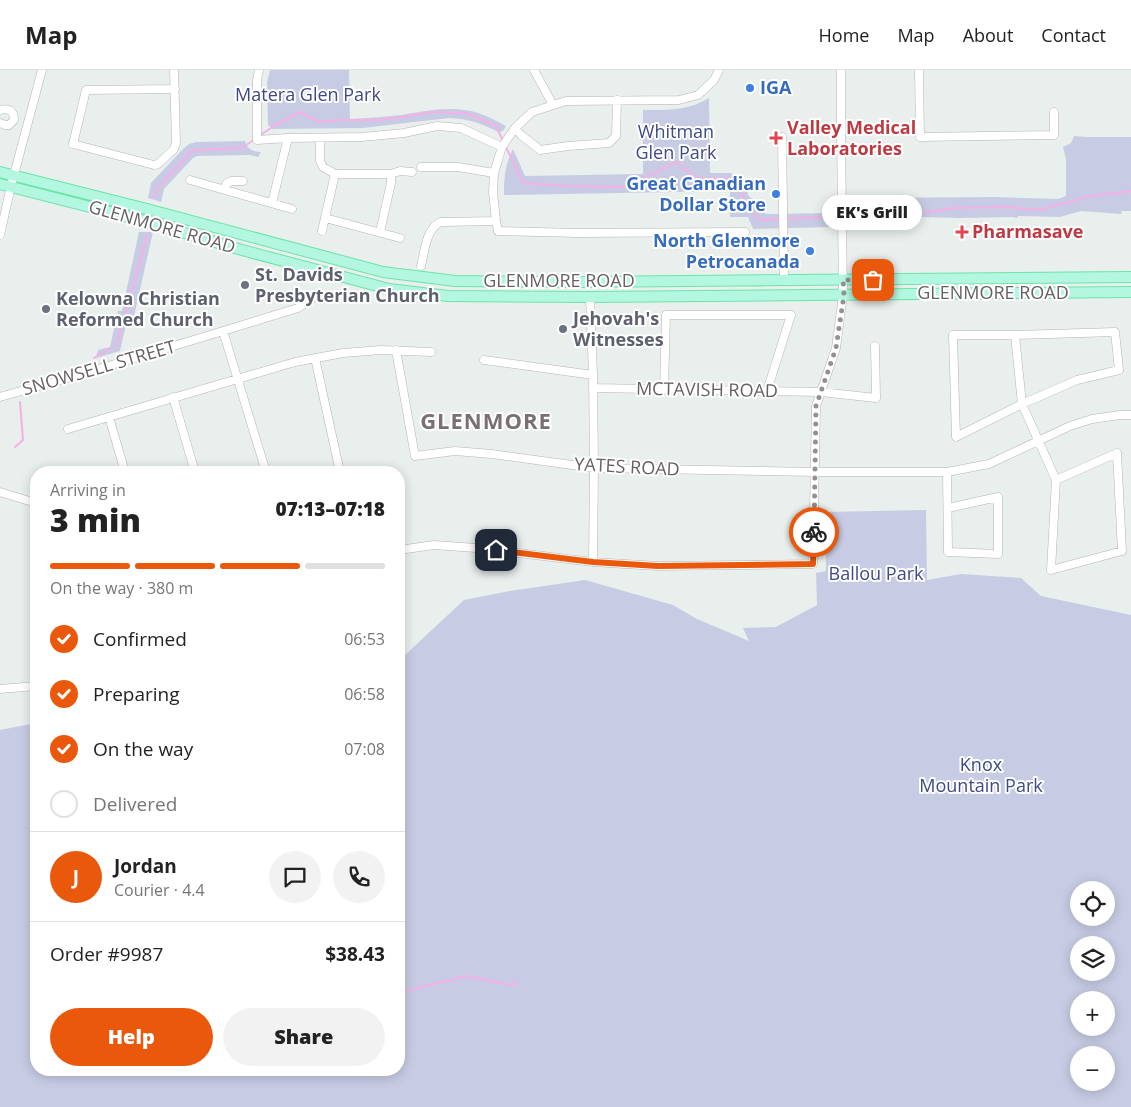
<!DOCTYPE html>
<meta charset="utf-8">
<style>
body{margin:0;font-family:"Open Sans",sans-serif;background:#f2f2f2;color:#222;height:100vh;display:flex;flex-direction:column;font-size:19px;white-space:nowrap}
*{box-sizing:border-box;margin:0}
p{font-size:16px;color:#767676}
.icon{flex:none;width:28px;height:28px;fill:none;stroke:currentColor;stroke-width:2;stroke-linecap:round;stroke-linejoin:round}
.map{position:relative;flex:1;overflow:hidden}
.drawer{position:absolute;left:30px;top:396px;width:375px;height:610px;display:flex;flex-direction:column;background:#fff;border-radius:20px;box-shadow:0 2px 12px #0003}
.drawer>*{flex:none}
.buttons{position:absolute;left:1070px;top:811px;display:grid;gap:10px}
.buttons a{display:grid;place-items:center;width:45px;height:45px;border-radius:50%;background:#fff;box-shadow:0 2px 12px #0003;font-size:25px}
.pin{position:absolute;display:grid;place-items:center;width:42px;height:42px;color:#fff;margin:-21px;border-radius:10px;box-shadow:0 2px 8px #0006}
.courier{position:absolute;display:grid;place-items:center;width:50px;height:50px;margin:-25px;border:4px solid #ea580c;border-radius:50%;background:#fff;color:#222;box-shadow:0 1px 6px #0007}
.bubble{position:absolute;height:35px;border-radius:18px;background:#fff;box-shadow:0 2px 12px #0003;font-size:16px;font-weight:800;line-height:35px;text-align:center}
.summary em{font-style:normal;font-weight:800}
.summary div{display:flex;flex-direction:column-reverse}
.summary{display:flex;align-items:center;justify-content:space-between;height:85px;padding:0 20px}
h1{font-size:32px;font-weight:800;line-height:38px}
.bar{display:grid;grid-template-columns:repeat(4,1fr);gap:8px 5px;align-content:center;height:60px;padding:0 20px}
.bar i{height:6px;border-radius:4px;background:#e0e0e0}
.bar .on{background:#ea580c}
.bar p{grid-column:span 4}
.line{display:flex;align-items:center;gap:12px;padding:0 20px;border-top:1px solid #e0e0e0}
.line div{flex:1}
.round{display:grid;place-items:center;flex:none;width:52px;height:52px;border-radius:26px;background:#f2f2f2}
ol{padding:0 20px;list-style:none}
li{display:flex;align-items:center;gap:15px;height:55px}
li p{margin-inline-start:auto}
li .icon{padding:5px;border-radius:50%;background:#ea580c;color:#fff;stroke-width:4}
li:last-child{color:#767676}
li i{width:28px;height:28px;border:2px solid #e0e0e0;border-radius:50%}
.button{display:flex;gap:10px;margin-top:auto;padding:10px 20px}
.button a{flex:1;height:58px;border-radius:30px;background:#ea580c;color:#fff;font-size:20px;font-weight:800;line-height:58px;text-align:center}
.button a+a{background:#f2f2f2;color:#222}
header{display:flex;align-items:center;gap:30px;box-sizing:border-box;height:70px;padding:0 25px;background:#fff;border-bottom:1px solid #e0e0e0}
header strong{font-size:24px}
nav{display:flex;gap:28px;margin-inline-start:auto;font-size:18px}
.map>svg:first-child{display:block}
</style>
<header>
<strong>Map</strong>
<nav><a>Home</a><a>Map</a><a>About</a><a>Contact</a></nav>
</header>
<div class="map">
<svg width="1131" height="1037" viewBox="0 0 1131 1037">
<rect width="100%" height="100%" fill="#e8efec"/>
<path fill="#c7cce4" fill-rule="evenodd" d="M270,0H349L350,49C367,48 384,47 401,45C424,41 447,36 471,41C484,44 495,50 506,56L503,61L498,62C481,53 469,49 449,48L363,58L272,59L268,55L267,12Z
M709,28L710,103H730L741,107L747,115L748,125L766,144L831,143L832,157L753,159L748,147H730V121L504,125C504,108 505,94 513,79L525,106L643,104V40C666,40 688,41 709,28Z
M1074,66L1086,67H1131V141H1122L1121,144L1081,141L1060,147L1018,146V148L1012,147L960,148L917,147L903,151H885L884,140H854V128L995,127L1058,129L1066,126V89L1063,77L1071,73Z
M245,71C247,79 253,82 261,82L258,87L250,85L197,86L193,88L164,119L161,132L148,128L151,113L183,79L189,74L196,72Z
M139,162H153L134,246L127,250L120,281L96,288L98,280L110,277L118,241H122Z
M926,440L927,510L961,504L1021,508L1041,526L1131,545V1037H0V660L36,653V1000H399V614L405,585L464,530L510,521L585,510L673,535L697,549L749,571L743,558L776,557L817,535L816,503L826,501L825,442ZM1079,820H1106V848H1079ZM1079,875H1106V902H1079ZM1079,930H1106V958H1079ZM1079,985H1106V1012H1079Z"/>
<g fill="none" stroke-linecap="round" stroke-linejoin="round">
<path stroke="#f7b0e5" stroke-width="2" d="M259,66L274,56L300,42L319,52L338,50H382L433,42L466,43L496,56L503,71
M506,77L523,113L567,116L626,117L676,92L697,108L737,109L748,140L761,150L780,149
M154,127L158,117L193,80L242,78L255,69
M844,146L901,142H927L954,138L1006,137L1039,140L1087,127L1131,121
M785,149L840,146
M116,277L148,163
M94,288L110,278
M15,377L23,370L20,332
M399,920H409L467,906L511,915L518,913"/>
<defs>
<path id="minor" d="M174,0L176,73L174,79L158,94L154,95L73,74L86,20L175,19
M259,0L257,10V70L288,68L362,67L404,63L437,56L461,58L502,77
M534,0L553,35
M719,0L714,10L698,25L679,30L566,31L532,42L515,58L502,77L494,103L493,122L496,151L498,161L577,163L745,162
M919,0L920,67L1054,65V42
M0,40C8,38 14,40 14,50L9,55H5L0,53
M515,58L521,65L540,80L568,76L609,73L616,66L617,30
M782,67L784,210
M320,68V91L323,97L335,104
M421,97H458L494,103
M190,110L292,139
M225,120L226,114L231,111H243
M272,133L288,68
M325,148L400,168
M322,161L335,104H391
M380,162L391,113V104L400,101L412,102
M0,165L11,116L42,0
M421,196C425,181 425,161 440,152L496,151
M590,227L593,305L594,398L593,492
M223,261L266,402
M1115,262L1119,300L1077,310L1022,334L956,367L953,265H1015Z
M1015,265L1022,334L1056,410L1051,500L1122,481L1117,383L1056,410
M396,280L415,386L455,381L492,384L594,398L815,402H947L989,394L1070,356L1092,349L1120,345H1131
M315,288L340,402
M484,290L593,305
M593,318L821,322L876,328L875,276
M664,320L666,245H791L767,321
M0,327L82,304L223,261L298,238L311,230
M173,327L195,402
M109,347L125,402
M68,359L295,292L343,283L381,280L431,282
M947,402L948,482L998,484V427L948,438
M0,422L36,433
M399,480L434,475L476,478L593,492L658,496L813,494L816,336L836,278L843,225L841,68V0
M0,619L36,616"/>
<path id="major" d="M0,102L147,139L383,202L455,211L580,212L1131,207
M0,114L141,150L242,180L389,219L448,226L590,227L1131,222"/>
</defs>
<use href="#minor" stroke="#b8b2b5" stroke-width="9"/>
<use href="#major" stroke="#6ce4ac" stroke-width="12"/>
<use href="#minor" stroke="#fff" stroke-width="8"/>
<use href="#major" stroke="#b4f7e0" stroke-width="10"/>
</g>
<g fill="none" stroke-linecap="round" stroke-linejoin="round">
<path stroke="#949193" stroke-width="5" stroke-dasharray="0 9" d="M814,462L816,336L836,278L844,225L843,210H873"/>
<path stroke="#ea580c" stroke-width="6" d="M496,480L593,492L658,496L813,494L814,462"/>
</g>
<g fill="#3f7fe0" stroke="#fff" stroke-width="2">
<circle cx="750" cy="18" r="5"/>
<circle cx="776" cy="124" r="5"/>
<circle cx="810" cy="181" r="5"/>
</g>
<g fill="#e0444e" stroke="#fff" stroke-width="2">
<path d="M773.5 60.5h5v5h5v5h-5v5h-5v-5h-5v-5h5z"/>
<path d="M959.5 154.5h5v5h5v5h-5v5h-5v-5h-5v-5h5z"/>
</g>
<g fill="#6b7280" stroke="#fff" stroke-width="2">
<circle cx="245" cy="215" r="5"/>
<circle cx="46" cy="239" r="5"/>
<circle cx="563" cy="259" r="5"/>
</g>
<g text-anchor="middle" stroke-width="4" stroke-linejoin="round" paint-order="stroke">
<g font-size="18" font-weight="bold" fill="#366cbe" stroke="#fff" text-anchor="end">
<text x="760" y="24" text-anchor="start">IGA</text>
<text x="766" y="120">Great Canadian<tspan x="766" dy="21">Dollar Store</tspan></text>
<text x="800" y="177">North Glenmore<tspan x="800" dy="21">Petrocanada</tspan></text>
</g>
<g font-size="18" fill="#3f4985" stroke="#fff">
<text x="308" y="31">Matera Glen Park</text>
<text x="676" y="68">Whitman<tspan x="676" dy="21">Glen Park</tspan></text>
<text x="876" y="510">Ballou Park</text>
<text x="981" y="701">Knox<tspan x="981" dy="21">Mountain Park</tspan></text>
</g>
<g font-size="18" font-weight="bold" fill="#be3a42" stroke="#fff" text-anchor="start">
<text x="787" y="64">Valley Medical<tspan x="787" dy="21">Laboratories</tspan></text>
<text x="972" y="168">Pharmasave</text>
</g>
<g font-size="18" fill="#665f63" stroke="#fff">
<text transform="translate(162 157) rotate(16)" y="6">GLENMORE ROAD</text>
<text x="559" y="217">GLENMORE ROAD</text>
<text x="993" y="229">GLENMORE ROAD</text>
<text transform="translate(99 298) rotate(-16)" y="6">SNOWSELL STREET</text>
<text transform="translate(707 320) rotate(1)" y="6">MCTAVISH ROAD</text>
<text transform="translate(627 397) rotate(3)" y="6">YATES ROAD</text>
</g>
<g font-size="18" font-weight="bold" fill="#5b616d" stroke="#fff" text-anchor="start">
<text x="255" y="211">St. Davids<tspan x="255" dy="21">Presbyterian Church</tspan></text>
<text x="56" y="235">Kelowna Christian<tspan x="56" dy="21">Reformed Church</tspan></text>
<text x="573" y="255">Jehovah's<tspan x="573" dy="21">Witnesses</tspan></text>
</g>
<g font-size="22" font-weight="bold" letter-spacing="1" fill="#787075" stroke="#fff">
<text x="486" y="359">GLENMORE</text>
</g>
</g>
</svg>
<div class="buttons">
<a><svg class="icon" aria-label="locate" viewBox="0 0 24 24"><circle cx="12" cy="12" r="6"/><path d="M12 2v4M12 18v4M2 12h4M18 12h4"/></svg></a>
<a><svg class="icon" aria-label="layers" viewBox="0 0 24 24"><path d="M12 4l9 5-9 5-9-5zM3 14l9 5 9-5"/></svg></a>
<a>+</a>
<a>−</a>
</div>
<div class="pin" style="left:873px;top:210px;background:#ea580c"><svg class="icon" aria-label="bag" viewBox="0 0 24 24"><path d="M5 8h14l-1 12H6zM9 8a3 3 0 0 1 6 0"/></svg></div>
<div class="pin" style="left:496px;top:480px;background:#1f2937"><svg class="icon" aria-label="home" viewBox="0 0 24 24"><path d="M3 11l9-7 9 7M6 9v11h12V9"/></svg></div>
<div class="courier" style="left:814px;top:462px"><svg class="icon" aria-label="bike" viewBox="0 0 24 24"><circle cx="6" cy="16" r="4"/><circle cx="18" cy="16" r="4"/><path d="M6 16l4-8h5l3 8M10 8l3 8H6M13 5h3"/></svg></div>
<div class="bubble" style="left:822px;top:125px;width:100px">EK's Grill</div>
<section class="drawer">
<div class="summary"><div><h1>3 min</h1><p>Arriving in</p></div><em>07:13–07:18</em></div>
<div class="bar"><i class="on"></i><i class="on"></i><i class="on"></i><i></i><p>On the way · 380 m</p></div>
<ol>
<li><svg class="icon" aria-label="check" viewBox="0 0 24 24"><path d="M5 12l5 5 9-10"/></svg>Confirmed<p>06:53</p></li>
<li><svg class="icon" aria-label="check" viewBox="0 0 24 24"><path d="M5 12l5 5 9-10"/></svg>Preparing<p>06:58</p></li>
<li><svg class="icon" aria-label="check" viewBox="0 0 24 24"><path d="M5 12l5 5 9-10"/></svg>On the way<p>07:08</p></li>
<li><i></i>Delivered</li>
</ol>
<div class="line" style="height:90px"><b class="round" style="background:#ea580c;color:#fff">J</b><div><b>Jordan</b><p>Courier · 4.4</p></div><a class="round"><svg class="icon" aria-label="chat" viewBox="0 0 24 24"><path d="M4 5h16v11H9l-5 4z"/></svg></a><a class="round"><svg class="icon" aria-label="phone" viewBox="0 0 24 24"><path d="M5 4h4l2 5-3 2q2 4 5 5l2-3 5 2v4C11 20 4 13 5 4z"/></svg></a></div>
<div class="line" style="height:65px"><div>Order #9987</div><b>$38.43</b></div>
<div class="button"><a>Help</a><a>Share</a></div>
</section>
</div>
